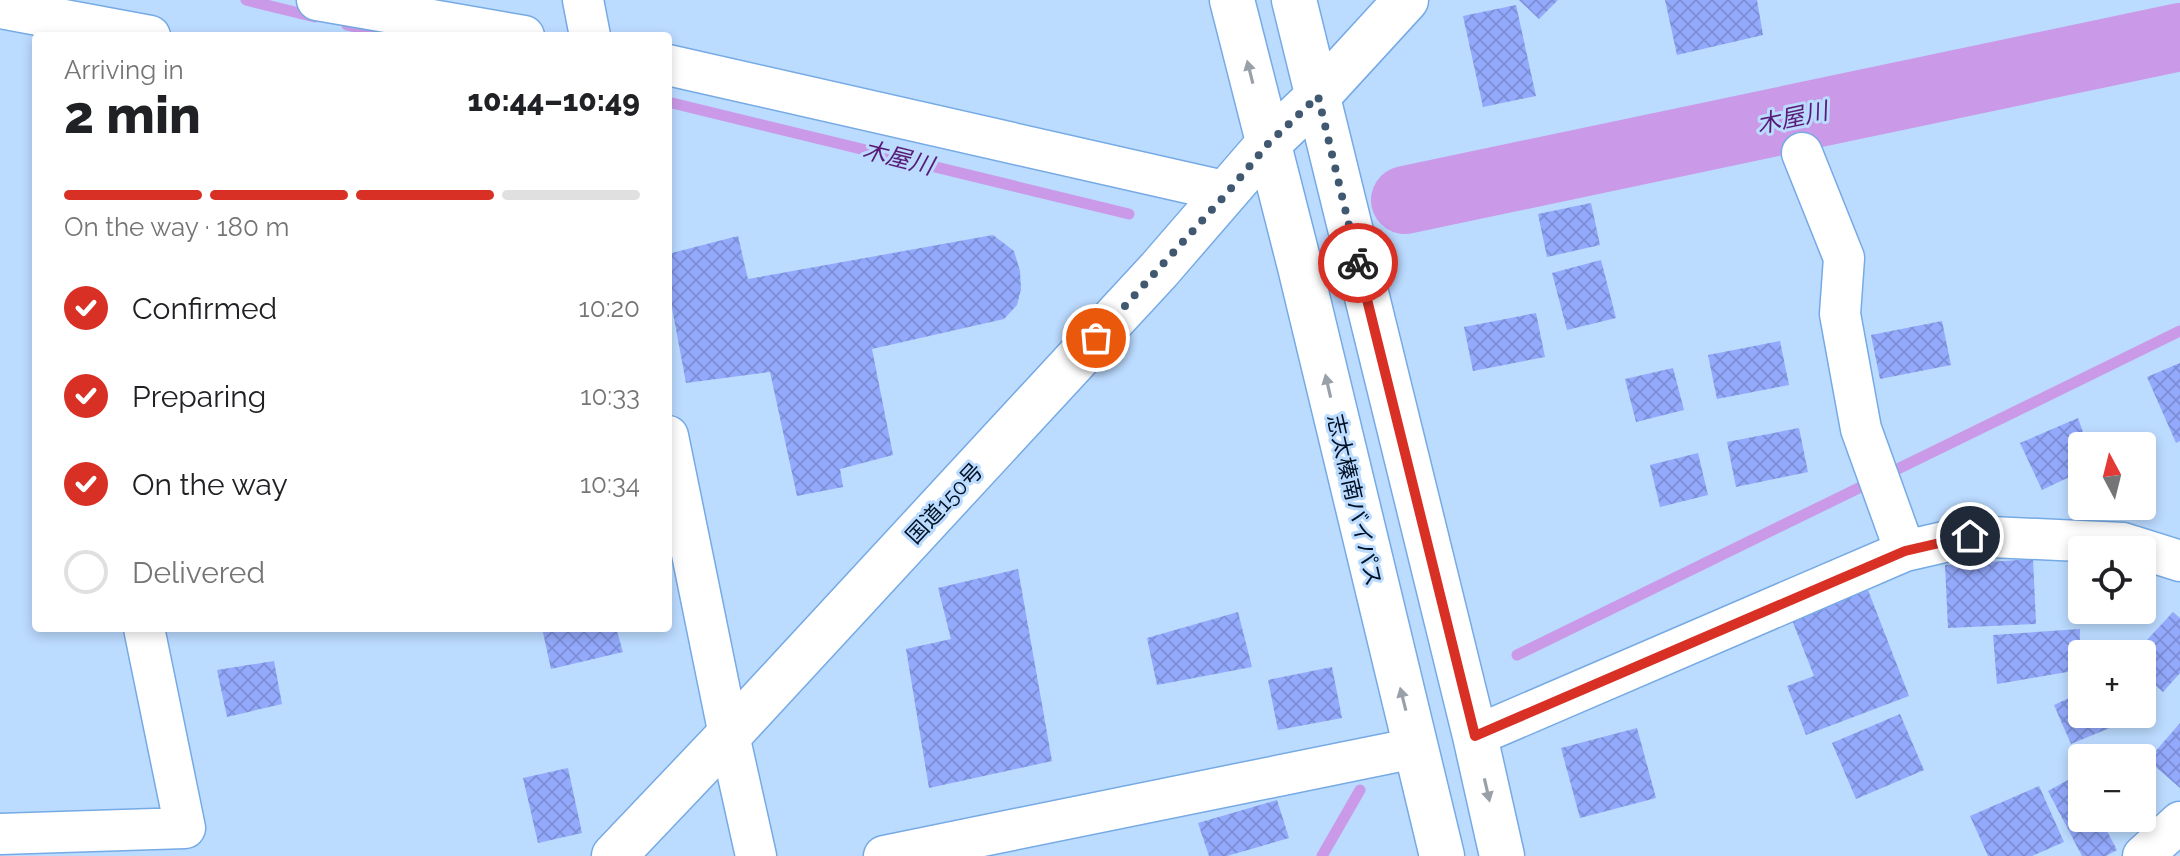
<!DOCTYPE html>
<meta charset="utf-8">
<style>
body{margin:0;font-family:Raleway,"Noto Sans JP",sans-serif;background:#f2f2f2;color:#202124;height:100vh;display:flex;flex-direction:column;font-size:30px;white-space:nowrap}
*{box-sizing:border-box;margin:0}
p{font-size:26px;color:#757577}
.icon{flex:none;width:44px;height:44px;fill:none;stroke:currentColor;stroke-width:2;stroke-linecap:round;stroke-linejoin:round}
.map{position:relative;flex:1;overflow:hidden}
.panel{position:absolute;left:32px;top:32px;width:640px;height:600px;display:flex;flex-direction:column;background:#fff;border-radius:8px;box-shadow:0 4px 12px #0003}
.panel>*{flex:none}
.needle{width:52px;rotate:353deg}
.buttons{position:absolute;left:2068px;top:432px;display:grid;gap:16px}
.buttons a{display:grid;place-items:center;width:88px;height:88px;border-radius:8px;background:#fff;box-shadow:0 4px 12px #0003;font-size:40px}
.pin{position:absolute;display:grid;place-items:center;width:68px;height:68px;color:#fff;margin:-34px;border:4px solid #fff;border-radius:50%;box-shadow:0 2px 8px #0007}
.courier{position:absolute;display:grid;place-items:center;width:80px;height:80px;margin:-40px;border:6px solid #d93025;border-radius:50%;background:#fff;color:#222;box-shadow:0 2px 10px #0007}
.headline em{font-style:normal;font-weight:800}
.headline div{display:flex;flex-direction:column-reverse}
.headline{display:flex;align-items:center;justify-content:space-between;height:136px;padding:0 32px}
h1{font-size:52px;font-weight:800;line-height:60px}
.bar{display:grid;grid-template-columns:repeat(4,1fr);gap:12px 8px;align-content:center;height:96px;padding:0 32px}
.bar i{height:10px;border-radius:6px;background:#e0e0e0}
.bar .selected{background:#d93025}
.bar p{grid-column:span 4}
ol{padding:0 32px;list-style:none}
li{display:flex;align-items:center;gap:24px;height:88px}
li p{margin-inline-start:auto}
li .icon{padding:8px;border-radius:50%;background:#d93025;color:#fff;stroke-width:4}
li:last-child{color:#757577}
li i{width:44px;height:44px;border:4px solid #e0e0e0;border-radius:50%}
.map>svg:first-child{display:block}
</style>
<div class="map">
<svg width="2180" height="856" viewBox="0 0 2180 856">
<defs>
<pattern id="building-cross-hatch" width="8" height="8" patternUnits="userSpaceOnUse" patternTransform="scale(2)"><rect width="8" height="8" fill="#93a9fc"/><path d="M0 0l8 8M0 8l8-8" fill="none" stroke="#7d90d8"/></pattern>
</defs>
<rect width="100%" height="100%" fill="#bbdbff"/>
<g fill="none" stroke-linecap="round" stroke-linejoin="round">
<path stroke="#ca99e8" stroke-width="11" d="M246,0L315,17
M347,25L394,36
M668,102L1129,214
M1517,655L2180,331
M1322,856L1360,790"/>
<path stroke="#ca99e8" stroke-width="68" d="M1405,200L2180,37"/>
</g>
<path fill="url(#building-cross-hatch)" d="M1519,0H1558L1539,19Z
M1665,0H1757L1763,35L1677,55Z
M1516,5L1536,96L1483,107L1463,16Z
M1591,203L1600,245L1547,257L1538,214Z
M993,235L1014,251L1020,271L1021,289L1017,305L1004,319L872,349L893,455L840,469L843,487L797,496L770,372L686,383L668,286V254L738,236L748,279Z
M1601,260L1616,318L1567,330L1552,273Z
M1536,313L1545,357L1473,371L1464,327Z
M1942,321L1951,365L1880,379L1871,335Z
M1780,341L1789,385L1717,399L1708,355Z
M2180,363V441L2176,443L2147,377Z
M1673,368L1684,410L1636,422L1625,379Z
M2078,418L2088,446H2082V471L2042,490L2020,443Z
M1799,428L1808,472L1736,487L1727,442Z
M1698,453L1708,495L1660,507L1650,465Z
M2033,559L2036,624L1948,628L1945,565Z
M1018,569L1052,761L929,788L906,649L951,639L938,588Z
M1868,590L1909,696L1806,735L1787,686L1814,676L1792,620Z
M1238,612L1252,667L1157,685L1147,638Z
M2173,612L2180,618V673L2163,692L2142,673V654H2134Z
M542,628H616L623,652L551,669Z
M2080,629L2079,670L1997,684L1993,635Z
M274,661L282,704L227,717L217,670Z
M1332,667L1342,718L1278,730L1268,680Z
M2082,692V714H2104L2112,727L2071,744L2054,705Z
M2142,692L2155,709L2135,724L2128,714H2142Z
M1900,714L1924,770L1856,799L1832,743Z
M2180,723V788L2148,760Z
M1637,728L1656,798L1580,818L1561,748Z
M568,768L582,833L538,843L523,778Z
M2077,775L2082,785V818H2100L2117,850L2106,856H2082L2048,791Z
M2039,786L2064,842L2032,856H1988L1970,816Z
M1277,800L1289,838L1227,856H1209L1198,823Z"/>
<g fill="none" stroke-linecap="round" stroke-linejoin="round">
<defs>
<path id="minor" d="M317,0L524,36
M583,0L590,36
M0,8L150,36
M668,65L1228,192
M1802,153L1844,258L1840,314L1861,429L1905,551
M668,436L729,735L756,856
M1475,736L1905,551L1970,536L2123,543L2180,561
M0,834L185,828L144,628
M884,856L1415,748
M2143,856L2180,822"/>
<path id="major" d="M1318,96L1406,0"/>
<path id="highway" d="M1232,0L1300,267L1442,856
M1294,0L1475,736L1502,856
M614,856L729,735L1159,270L1268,144L1318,96"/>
</defs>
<use href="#minor" stroke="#76aae4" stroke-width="43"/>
<use href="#major" stroke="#76aae4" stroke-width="47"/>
<use href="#highway" stroke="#76aae4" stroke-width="47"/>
<use href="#minor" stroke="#fff" stroke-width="40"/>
<use href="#major" stroke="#fff" stroke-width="44"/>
<use href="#highway" stroke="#fff" stroke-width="44"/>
</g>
<defs><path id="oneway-solid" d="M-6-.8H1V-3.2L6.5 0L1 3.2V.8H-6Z" transform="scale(2)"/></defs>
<g fill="#99a0a8">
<use href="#oneway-solid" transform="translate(1250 72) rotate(-104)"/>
<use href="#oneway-solid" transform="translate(1328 386) rotate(-103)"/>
<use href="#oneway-solid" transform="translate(1403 699) rotate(-104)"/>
<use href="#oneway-solid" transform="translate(1487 790) rotate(77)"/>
</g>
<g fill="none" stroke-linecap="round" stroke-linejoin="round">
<path stroke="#415871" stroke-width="8" stroke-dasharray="0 14.4" d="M1096,338L1228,192L1268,144L1318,96L1358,263"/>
<path stroke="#d93025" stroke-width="10" d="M1358,263L1475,736L1905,551L1970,536"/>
</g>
<g text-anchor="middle" stroke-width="6" stroke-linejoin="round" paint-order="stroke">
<g font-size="22" fill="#001125" stroke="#bbdbff">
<text transform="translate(1355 500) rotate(77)" y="8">志太榛南バイパス</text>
<text transform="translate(944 503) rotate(-47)" y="8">国道150号</text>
</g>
<g font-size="24" font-style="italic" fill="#591b78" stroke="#bbdbff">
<text transform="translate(1792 118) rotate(-12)" y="8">木屋川</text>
<text transform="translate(898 158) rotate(14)" y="8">木屋川</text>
</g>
</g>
</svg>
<div class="buttons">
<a><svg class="needle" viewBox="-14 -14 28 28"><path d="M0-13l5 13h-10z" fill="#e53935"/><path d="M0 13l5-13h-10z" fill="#757577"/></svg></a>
<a><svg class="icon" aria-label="locate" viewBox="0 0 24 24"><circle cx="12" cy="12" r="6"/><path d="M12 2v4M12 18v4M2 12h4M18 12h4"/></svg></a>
<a>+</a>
<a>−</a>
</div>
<div class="pin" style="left:1096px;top:338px;background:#ea580c"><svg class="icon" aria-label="bag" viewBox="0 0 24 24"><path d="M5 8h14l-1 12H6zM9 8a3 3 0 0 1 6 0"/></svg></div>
<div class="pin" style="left:1970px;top:536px;background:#1f2937"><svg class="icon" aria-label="home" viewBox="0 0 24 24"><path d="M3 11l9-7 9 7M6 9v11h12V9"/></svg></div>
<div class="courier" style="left:1358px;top:263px"><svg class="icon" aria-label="bike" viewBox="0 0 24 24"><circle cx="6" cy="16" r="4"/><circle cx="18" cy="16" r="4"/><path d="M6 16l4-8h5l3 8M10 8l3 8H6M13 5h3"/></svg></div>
<section class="panel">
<div class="headline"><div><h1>2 min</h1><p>Arriving in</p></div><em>10:44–10:49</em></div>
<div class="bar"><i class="selected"></i><i class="selected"></i><i class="selected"></i><i></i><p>On the way · 180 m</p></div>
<ol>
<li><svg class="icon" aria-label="check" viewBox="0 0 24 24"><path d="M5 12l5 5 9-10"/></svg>Confirmed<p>10:20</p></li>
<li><svg class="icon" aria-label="check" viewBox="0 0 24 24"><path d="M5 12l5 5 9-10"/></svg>Preparing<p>10:33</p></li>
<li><svg class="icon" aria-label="check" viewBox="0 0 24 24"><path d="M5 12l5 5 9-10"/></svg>On the way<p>10:34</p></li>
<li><i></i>Delivered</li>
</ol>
</section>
</div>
